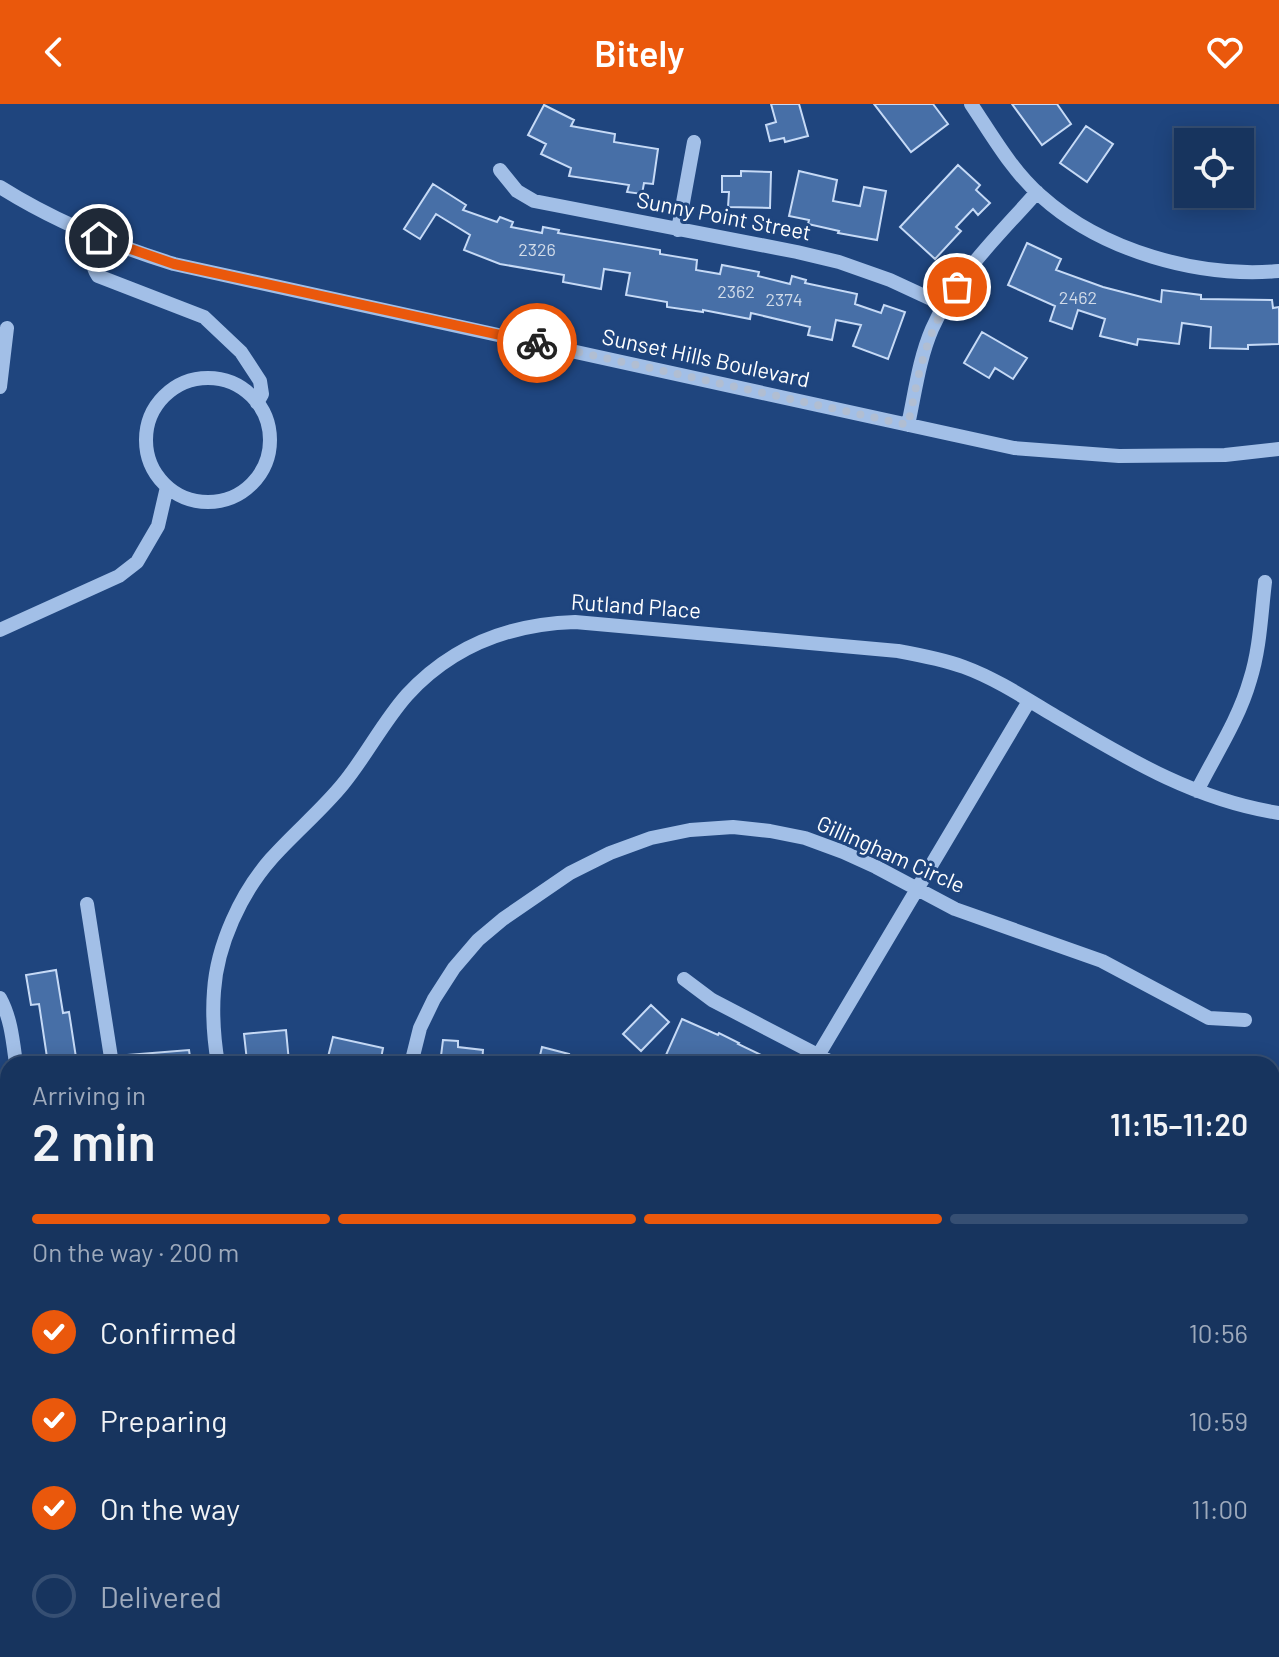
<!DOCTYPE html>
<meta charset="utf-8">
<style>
body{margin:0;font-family:Barlow,sans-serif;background:#203c64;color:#f1f3f6;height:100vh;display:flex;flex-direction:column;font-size:30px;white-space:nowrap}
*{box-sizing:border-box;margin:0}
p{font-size:26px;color:#9eaabc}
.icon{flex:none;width:44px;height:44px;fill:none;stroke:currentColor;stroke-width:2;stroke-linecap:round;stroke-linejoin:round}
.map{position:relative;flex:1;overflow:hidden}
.side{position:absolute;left:0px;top:952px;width:1280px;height:602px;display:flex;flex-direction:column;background:#17345e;border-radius:24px 24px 0 0;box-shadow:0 4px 20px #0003,0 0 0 2px #364f73}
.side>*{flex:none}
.buttons{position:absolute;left:1174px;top:24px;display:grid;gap:16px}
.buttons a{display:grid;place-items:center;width:80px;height:80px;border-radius:0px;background:#17345e;box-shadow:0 4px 20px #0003,0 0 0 2px #364f73;font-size:40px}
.pin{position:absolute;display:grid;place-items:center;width:68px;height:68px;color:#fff;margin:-34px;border:4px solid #fff;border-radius:50%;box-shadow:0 2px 8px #0007}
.courier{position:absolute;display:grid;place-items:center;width:80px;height:80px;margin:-40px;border:6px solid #ea580c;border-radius:50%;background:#fff;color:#222;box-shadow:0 2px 10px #0007}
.headline em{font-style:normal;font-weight:600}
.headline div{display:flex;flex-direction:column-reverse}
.headline{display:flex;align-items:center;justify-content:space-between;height:136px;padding:0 32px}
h1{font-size:52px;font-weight:600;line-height:60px}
.bar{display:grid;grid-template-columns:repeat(4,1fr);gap:12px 8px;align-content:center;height:96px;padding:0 32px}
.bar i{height:10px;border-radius:6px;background:#364f73}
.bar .on{background:#ea580c}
.bar p{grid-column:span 4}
ol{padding:0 32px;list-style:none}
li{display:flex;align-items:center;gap:24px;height:88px}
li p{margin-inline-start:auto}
li .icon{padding:8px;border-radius:50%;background:#ea580c;color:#fff;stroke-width:4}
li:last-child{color:#9eaabc}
li i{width:44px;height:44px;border:4px solid #364f73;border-radius:50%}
header{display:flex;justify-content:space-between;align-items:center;height:104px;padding:0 32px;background:#ea580c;color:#fff;font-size:36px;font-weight:600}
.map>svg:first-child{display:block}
</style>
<header><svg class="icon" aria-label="back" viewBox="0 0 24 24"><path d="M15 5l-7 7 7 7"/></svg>Bitely<svg class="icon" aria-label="heart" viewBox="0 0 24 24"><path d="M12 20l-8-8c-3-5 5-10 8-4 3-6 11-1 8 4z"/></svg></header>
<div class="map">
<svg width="1279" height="1553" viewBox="0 0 1279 1553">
<rect width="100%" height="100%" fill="#1f457e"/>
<path fill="#476fa7" stroke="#c6daf6" stroke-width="2" d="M771,0H799L808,32L785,38L784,34L770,37L766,21L776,18Z
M874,0H933L948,20L911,48Z
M1012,0H1057L1071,20L1042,41Z
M544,1L574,16L571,22L615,30L614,38L658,45L653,80L644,79L642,90L627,88L629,81L569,72L571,64L541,50L546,40L528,31Z
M1086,22L1113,40L1087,78L1060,59Z
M958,61L980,81L976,86L990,99L978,111L973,105L956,123L961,127L935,155L900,123Z
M741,67L771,68L770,104L728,103L729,88H722V72H741Z
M799,67L837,76L833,97L860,102L864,83L886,87L877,136L838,129L839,127L808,120L809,116L789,112Z
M433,80L466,101L463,106L497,118L500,113L513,118L511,123L542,129L543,123L559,126L558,129L660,146V150L697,156L696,166L720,170L722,161L759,168L758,172L790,180L792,172L806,176L805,179L857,190L855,200L881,209L884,201L905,208L888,255L853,242L861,221L836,216L832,236L808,231L810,223L751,209L750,215L703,206V208L667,203V198L626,191L630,169L604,165L601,185L563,178L564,171L500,160L464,146L470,131L436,110L420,135L404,125Z
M1027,139L1061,155L1056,166L1103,183L1161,198L1162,186L1201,191V195L1272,196L1273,204L1279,203V240L1248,241V245L1210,244L1211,223L1182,219L1179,240L1138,235L1137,241L1100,232L1105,215L1078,206L1072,225L1050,217L1055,202L1008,181Z
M982,228L1027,254L1013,275L995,264L989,274L964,259Z
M56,866L63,909L69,908L77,960H48L39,900L31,901L26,871Z
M651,901L669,918L641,947L623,930Z
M682,915L718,931L719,929L739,939L738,940L780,960H687L666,951Z
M286,926L289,958L260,960V956L247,957L244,930Z
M333,933L383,944L380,960H335L336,955L328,953Z
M443,936L458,937V943L483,946L482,960H440Z
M542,943L569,950L566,960H538Z
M189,946L191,960H128V951Z"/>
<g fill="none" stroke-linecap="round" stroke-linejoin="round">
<path stroke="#a2bfe7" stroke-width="14" d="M971,0C992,31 1012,67 1041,92C1102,147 1198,174 1279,167
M500,66L517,87L534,97L797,148L839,158L890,176L944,201
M0,83C54,117 112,141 174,160L1014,344L1119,352L1225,351L1279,345
M678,126L694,38
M99,134C94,148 89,159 98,172L204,213L241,248L260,277L262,290L257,299
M146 336a62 62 0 1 1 124 0a62 62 0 1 1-124 0Z
M0,283L7,224
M908,321C915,289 919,255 932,225C955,172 1000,130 1037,88
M0,526L119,472L137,458L158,422L167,383
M1197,687C1215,651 1239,615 1250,576C1260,545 1261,511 1265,478
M87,800L112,960
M684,875L712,896L835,960
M0,894C11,914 13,938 16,960
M218,960C214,936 212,912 214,887C217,841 241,789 271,755C294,729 321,707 343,680C366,652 383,618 407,591C452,542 510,520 575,518L898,547C920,551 942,555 964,563C994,574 1022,592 1050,609C1123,652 1193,696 1279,709
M411,960L420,924L434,895L454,864L478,836L503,815L570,769L610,749L651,734L690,726L733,723L770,727L805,734L843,748L876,763L955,805L1102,857L1209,914L1245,916
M813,960L1029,597
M0,1031L8,1030
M0,1176L8,1194
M1272,1183L1279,1187
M0,1538L12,1553
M1272,1539L1279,1531
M233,1546L238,1553
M1008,1546L1009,1553
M487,1553L490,1546
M688,1553L692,1546
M852,1553L859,1546
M1260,1553L1266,1546"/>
</g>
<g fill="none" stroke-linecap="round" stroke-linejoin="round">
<path stroke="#b1bed2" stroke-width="8" stroke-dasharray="0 14.4" d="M537,239L908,321C919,269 925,228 957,183"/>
<path stroke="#ea580c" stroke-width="10" d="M99,134L174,160L537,239"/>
</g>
<g text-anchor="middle" stroke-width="6" stroke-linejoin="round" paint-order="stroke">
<g font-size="18" fill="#d1dbe9">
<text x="537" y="152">2326</text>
<text x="736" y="194">2362</text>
<text x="1078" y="200">2462</text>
<text x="784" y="202">2374</text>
</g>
<g font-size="22" fill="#fff" stroke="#1f457e">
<text transform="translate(724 112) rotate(11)" y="8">Sunny Point Street</text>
<text transform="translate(706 254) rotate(12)" y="8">Sunset Hills Boulevard</text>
<text transform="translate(636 502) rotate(4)" y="8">Rutland Place</text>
<text transform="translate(891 750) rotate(24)" y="8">Gillingham Circle</text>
</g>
</g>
</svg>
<div class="buttons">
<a><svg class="icon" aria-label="locate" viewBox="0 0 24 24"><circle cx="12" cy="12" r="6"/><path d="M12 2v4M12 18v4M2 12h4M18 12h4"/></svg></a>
</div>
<div class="pin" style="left:957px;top:183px;background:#ea580c"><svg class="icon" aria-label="bag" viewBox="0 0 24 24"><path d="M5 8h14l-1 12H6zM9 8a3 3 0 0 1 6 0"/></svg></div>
<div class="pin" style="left:99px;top:134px;background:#1f2937"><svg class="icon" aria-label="home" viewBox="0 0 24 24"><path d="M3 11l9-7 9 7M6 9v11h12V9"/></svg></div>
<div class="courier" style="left:537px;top:239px"><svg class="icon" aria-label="bike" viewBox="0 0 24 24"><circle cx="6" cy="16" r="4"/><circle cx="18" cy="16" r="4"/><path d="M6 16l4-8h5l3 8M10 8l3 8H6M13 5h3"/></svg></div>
<section class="side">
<div class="headline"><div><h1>2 min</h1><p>Arriving in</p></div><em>11:15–11:20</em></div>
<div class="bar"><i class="on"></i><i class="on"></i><i class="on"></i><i></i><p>On the way · 200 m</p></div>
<ol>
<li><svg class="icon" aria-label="check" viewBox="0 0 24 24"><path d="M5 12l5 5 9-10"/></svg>Confirmed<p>10:56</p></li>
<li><svg class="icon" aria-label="check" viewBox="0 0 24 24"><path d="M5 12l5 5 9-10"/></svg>Preparing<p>10:59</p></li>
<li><svg class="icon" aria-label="check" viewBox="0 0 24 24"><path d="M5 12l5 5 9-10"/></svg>On the way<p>11:00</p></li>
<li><i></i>Delivered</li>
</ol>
</section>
</div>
